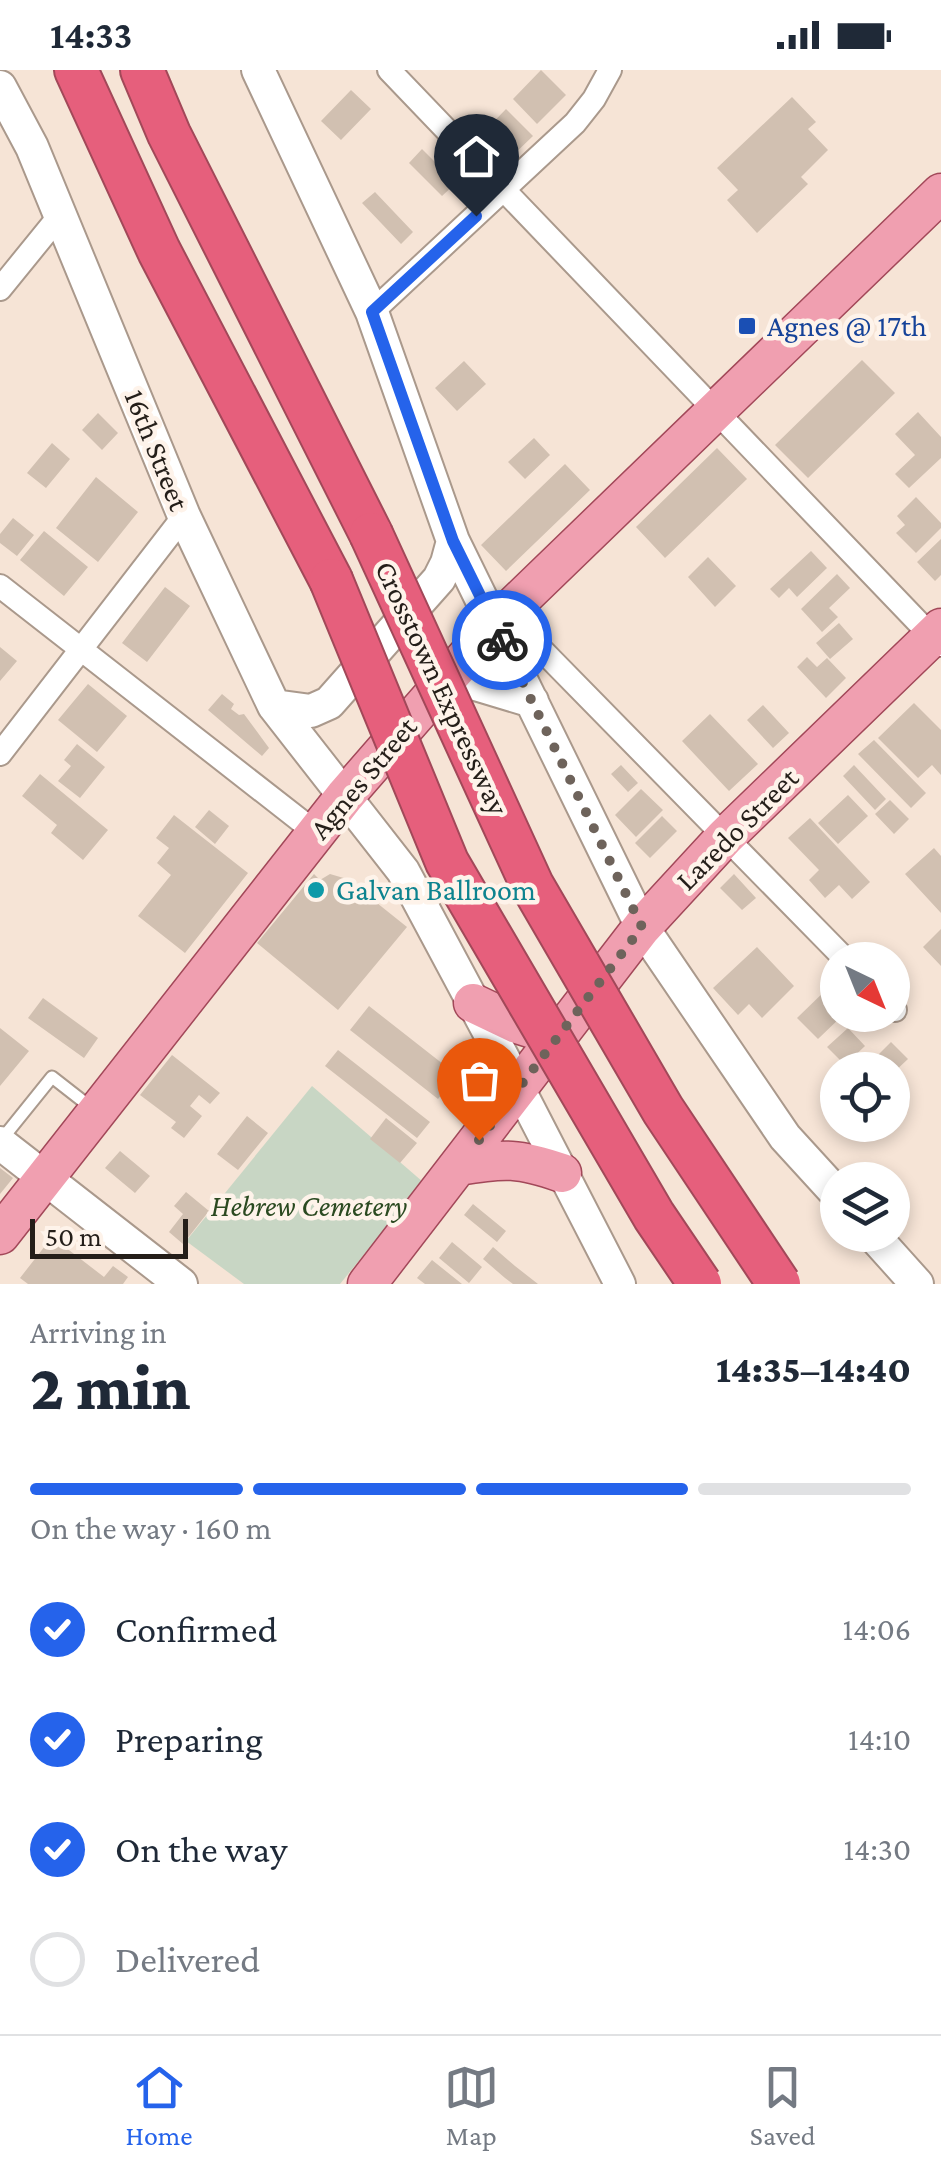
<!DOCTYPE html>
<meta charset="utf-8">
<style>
body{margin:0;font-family:"Crimson Pro",serif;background:#f6f6f7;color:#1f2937;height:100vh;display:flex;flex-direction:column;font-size:38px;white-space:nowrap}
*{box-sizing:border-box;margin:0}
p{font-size:32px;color:#747a83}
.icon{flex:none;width:55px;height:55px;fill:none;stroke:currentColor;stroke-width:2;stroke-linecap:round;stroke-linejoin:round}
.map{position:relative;height:1214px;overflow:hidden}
.details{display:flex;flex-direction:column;background:#fff;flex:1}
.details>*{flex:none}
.needle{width:65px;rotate:137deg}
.fabs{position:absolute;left:820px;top:872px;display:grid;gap:20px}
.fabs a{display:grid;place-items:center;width:90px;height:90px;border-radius:50%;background:#fff;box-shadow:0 5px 15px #0003;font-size:50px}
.scale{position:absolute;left:30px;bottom:25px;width:158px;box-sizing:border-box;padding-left:10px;border:5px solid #241e19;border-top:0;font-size:28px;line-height:35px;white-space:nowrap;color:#241e19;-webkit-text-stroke:8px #fef3ea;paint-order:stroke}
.pin{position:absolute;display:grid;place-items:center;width:85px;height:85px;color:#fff;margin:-102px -42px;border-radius:50% 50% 50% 0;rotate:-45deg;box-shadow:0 0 10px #0007}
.pin .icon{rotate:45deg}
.courier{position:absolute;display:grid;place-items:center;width:100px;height:100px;margin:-50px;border:8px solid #2563eb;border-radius:50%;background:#fff;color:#222;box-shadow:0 2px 12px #0007}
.summary em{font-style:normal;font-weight:800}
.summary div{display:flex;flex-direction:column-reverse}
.summary{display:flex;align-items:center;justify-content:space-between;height:170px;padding:0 30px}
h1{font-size:65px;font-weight:800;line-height:75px}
.bar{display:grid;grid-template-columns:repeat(4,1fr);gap:15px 10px;align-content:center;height:120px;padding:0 30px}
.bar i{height:12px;border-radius:8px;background:#e0e1e3}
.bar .selected{background:#2563eb}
.bar p{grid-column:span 4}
ol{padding:0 30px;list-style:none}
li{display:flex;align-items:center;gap:30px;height:110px}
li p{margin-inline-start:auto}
li .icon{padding:10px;border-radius:50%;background:#2563eb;color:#fff;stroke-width:4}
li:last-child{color:#747a83}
li i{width:55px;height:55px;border:5px solid #e0e1e3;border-radius:50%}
.status{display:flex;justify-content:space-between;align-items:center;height:70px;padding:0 50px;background:#fff;direction:ltr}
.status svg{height:28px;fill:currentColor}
.dock{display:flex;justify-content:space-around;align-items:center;height:140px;border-top:2px solid #e0e1e3;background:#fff;font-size:28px;color:#747a83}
.dock a{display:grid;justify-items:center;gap:5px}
.dock .selected{color:#2563eb}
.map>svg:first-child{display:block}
</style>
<div class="status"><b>14:33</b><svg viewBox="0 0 49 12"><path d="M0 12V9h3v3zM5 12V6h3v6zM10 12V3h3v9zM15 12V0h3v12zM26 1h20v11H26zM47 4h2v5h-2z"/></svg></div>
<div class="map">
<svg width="941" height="1214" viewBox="0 0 941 1214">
<rect width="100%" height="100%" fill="#f6e4d6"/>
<path fill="#c8d6c4" d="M312,1016L423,1112L340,1214H244L186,1171Z"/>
<path fill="#d1c0b1" d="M541,0L566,25L537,54L513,29Z
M351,20L371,39L341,70L321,51Z
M792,27L816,52L808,59L828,80L801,107L808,114L757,163L727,130L738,120L717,98Z
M506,39L533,66L505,93L479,67Z
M422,79L456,113L442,126L409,93Z
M375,122L413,162L401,174L362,133Z
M862,290L895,323L808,408L775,375Z
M464,291L486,314L457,341L435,318Z
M918,342L941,367V388L909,418L895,404L915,385L895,364Z
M98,343L118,363L102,380L82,360Z
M534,368L550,385L525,409L508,392Z
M52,373L70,389L46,418L27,403Z
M717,378L747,409L665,488L636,457Z
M565,394L590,420L506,501L481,475Z
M96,407L138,442L98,492L56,458Z
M916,427L941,453V458L916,483L896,463L905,455L897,446Z
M13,448L34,465L17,486L0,473V464Z
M44,461L88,497L64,526L20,490Z
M941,469V505L935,511L917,492Z
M811,481L827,498L797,527L789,518L779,528L770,519Z
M708,487L736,516L715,537L688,507Z
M837,504L850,518L829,538L838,547L822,562L801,539Z
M165,517L190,536L147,592L122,573Z
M839,553L853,569L830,589L816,573Z
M0,577L17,591L0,611Z
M807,587L817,597L827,588L846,608L826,628L797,597Z
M88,614L127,646L97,682L58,650Z
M222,624L234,634L231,639L239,645L244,644L269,678L262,686L208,640Z
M914,633L941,660V705L932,695L918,708L878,668Z
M763,635L789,663L773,678L747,650Z
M710,644L758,694L729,721L682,671Z
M874,670L926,723L911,738L858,684Z
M77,674L105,697L80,728L58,711L71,696L64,690Z
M621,695L638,713L628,722L611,704Z
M854,695L886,729L875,740L843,706Z
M40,704L108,760L83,790L51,763L57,755L22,726Z
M641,719L663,740L636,767L615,745Z
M848,725L868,746L838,774L818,753Z
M890,730L909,749L894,764L875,744Z
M209,740L229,756L215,774L195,757Z
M174,745L248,803L185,883L138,846L171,805L157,793L169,778L156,768Z
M662,746L677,761L650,788L635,773Z
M810,748L870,812L852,829L839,815L825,828L809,810L819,800L788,768Z
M934,778L941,786V843L905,804Z
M314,804L320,810L330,804L347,809L407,857L338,940L257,873Z
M734,804L756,828L742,840L720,818Z
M941,859V896L923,877Z
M757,877L794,916L762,948L749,934L738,945L713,918Z
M830,916L838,924V945H843L818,969L797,948Z
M43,928L98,968L84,988L28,948Z
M369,936L457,1005L438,1029L350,960Z
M0,958L29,981L0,1016Z
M848,958L865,976L845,995L827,977Z
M891,972L908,989L892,1004V1000H863Z
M338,980L430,1052L417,1068L325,996Z
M172,985L220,1023L210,1034L199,1025L190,1036L202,1046L184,1068L171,1058L176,1052L140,1025Z
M247,1046L268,1063L238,1100L217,1084Z
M386,1048L417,1073L400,1093L370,1069Z
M120,1081L150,1106L135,1123L105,1098Z
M0,1098L13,1108L0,1124Z
M186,1122L209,1141L183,1174L169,1162L183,1144L174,1136Z
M473,1134L506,1161L497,1172L464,1145Z
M52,1167L104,1207L113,1196L128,1207L123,1214H28L20,1208Z
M452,1172L482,1197L469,1213L439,1188Z
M493,1177L515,1196L538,1214H513L505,1208L483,1189Z
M432,1190L462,1214H425L417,1208Z"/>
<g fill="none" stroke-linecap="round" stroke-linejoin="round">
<defs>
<path id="service" d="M2,1069L52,1007L93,1039"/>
<path id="minor" d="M389,0L940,575
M0,219L61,144
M372,242L575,53L594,29L610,0
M0,516L315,762
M494,555L535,573L846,890
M0,684L184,446
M892,937L895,940"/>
<path id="tertiary" d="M519,1018L620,1214"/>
<path id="secondary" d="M258,0L372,242L453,471L642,857L785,1067L838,1125
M0,17L32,77L184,446L274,636L403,801L519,1018
M449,606L532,631
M274,636L311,641L329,633L439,509L447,493L453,471
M0,1073L181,1214
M873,1165L917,1214"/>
<path id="primary" d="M473,933L517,954L558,967
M459,1096C505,1088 519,1088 562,1103
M0,1165L345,726L494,555L941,123
M367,1214L642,857L725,767L941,558"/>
<path id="motorway" d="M76,0L159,181L331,510
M142,0L169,64L371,464"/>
</defs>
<use href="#service" stroke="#aa998c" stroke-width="15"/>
<use href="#minor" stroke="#aa998c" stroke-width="26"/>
<use href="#tertiary" stroke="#aa998c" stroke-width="34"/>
<use href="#secondary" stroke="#aa998c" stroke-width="36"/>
<use href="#primary" stroke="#a24859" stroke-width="41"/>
<use href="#motorway" stroke="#a24859" stroke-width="46"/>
<use href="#service" stroke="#fff" stroke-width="11"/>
<use href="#minor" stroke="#fff" stroke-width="22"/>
<use href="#tertiary" stroke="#fff" stroke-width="30"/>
<use href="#secondary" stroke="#fff" stroke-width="32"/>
<use href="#primary" stroke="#f09fb0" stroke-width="38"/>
<use href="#motorway" stroke="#e65f7c" stroke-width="42"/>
<defs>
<path id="motorway-bridge" d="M371,464L532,815L663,1040L779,1214
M331,510L447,792L654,1146L700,1214"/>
</defs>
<use href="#motorway-bridge" stroke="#a24859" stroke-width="46" stroke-linecap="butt"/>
<use href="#motorway-bridge" stroke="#e65f7c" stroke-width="42"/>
</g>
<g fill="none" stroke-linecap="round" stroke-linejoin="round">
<path stroke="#6e635b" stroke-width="10" stroke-dasharray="0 18" d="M479,1070L642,857L502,570"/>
<path stroke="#2563eb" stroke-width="12" d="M476,146L372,242L453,471L502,570"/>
</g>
<rect fill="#1a4fb4" stroke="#fef3ea" stroke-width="4" x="737" y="246" width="20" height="20" rx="5"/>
<circle fill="#0f9aa8" stroke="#fef3ea" stroke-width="4" cx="316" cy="820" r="10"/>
<g text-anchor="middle" stroke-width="9" stroke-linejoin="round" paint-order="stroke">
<g font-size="30" fill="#164399" stroke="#fef3ea" text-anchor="start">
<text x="767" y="266">Agnes @ 17th</text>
</g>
<g font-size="30" fill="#241e19" stroke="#fef3ea">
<text transform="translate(157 380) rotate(68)" y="10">16th Street</text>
<text transform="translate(442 618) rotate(65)" y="10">Crosstown Expressway</text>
<text transform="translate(363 708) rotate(-50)" y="10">Agnes Street</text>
<text transform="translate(737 759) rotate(-45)" y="10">Laredo Street</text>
</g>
<g font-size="30" fill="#0d838f" stroke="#fef3ea" text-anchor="start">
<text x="336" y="830">Galvan Ballroom</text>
</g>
<g font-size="30" font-style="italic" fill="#2b4a21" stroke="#fef3ea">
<text x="309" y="1146">Hebrew Cemetery</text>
</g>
</g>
</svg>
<div class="fabs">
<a><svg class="needle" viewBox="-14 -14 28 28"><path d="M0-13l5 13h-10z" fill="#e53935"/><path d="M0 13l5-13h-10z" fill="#747a83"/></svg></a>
<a><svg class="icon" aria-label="locate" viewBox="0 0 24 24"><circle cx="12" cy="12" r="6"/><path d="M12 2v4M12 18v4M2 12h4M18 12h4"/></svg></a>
<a><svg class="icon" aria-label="layers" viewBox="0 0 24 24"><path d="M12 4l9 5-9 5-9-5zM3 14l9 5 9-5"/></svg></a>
</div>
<div class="scale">50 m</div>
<div class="pin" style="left:479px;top:1070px;background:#ea580c"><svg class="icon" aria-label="bag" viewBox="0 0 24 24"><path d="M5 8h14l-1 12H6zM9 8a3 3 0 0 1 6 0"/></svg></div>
<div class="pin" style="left:476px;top:146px;background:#1f2937"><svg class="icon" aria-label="home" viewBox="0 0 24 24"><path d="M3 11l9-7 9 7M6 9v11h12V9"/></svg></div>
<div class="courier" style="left:502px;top:570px"><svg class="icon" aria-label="bike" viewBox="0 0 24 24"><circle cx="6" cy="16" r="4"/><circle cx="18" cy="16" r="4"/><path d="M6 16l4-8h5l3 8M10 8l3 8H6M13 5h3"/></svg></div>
</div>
<section class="details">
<div class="summary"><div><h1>2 min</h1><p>Arriving in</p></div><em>14:35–14:40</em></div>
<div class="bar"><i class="selected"></i><i class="selected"></i><i class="selected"></i><i></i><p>On the way · 160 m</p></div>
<ol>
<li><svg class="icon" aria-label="check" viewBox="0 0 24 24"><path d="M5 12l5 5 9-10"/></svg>Confirmed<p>14:06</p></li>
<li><svg class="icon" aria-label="check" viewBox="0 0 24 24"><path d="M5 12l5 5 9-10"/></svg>Preparing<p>14:10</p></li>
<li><svg class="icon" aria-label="check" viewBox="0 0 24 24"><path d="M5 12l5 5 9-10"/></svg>On the way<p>14:30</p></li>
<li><i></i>Delivered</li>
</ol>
</section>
<nav class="dock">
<a class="selected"><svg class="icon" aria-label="home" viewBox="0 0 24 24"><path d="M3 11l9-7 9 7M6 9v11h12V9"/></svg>Home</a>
<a><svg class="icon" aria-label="map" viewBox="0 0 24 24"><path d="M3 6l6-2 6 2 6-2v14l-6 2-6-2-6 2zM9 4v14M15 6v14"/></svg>Map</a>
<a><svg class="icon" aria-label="saved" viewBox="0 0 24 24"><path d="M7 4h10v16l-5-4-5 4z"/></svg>Saved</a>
</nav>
